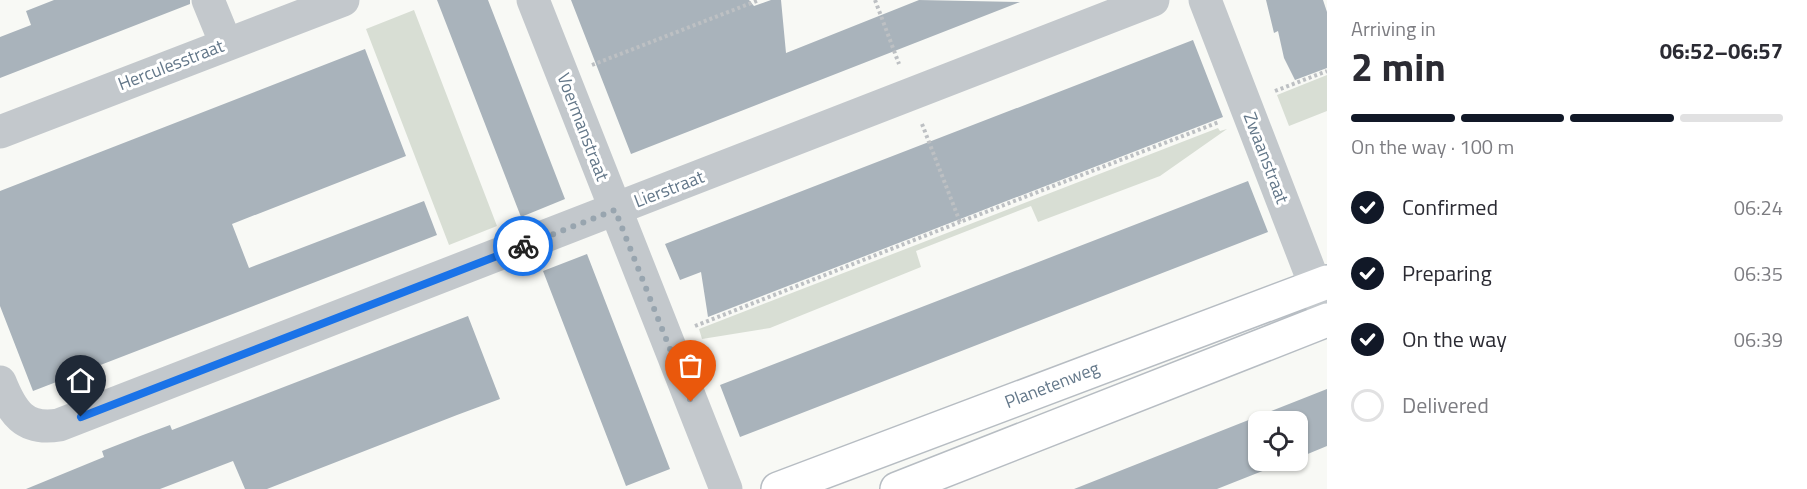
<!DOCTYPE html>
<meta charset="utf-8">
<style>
body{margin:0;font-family:"Titillium Web",sans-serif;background:#f2f2f3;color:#2b2b33;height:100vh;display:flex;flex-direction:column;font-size:22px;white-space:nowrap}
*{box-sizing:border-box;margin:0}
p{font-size:20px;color:#7c7c81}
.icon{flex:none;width:33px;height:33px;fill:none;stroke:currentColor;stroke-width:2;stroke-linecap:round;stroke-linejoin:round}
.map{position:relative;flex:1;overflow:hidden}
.details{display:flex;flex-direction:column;background:#fff;width:480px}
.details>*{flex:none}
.fabs{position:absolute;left:1248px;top:411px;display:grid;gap:12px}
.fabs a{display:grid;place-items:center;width:60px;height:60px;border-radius:12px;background:#fff;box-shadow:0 2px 4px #0004;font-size:30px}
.pin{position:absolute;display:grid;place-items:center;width:51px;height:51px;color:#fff;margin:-62px -26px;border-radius:50% 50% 50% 0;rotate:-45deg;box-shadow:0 0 6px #0007}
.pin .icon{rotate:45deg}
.courier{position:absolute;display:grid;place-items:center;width:60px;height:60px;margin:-30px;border:4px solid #1a73e8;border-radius:50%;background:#fff;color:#222;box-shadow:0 2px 8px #0007}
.summary em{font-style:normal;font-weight:700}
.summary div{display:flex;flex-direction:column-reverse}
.summary{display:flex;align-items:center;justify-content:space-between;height:102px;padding:0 24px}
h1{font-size:39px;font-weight:700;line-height:45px}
.bar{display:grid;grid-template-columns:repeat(4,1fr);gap:9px 6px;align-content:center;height:72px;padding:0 24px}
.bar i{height:8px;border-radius:4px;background:#e1e1e2}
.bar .current{background:#111827}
.bar p{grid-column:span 4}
ol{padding:0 24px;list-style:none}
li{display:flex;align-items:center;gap:18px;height:66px}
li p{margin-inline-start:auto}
li .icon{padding:6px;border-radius:50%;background:#111827;color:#fff;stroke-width:4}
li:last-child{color:#7c7c81}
li i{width:33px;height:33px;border:3px solid #e1e1e2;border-radius:50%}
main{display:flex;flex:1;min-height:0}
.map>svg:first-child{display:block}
</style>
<main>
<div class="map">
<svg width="1327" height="489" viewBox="0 0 1327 489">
<rect width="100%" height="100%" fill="#f8f9f5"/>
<path fill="#d8ded4" d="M414,10L497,226L449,245L366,29Z
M1327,75V111L1289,126L1277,95Z
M1218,128L1220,131L1227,129L1160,176L1038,222L1031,206L916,251L921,267L770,328L702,339L699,329Z"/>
<path fill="#a9b3bb" d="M54,0H190V4L0,78V37L31,25L26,11Z
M437,0H488L565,199L521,217Z
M571,0H749L754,6L771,0H781L786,53L919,0L1020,2L631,154Z
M1266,0H1323L1327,12V68L1295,80L1284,58L1278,31L1274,33Z
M1193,40L1223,117L708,317L701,272L680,280L665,244Z
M365,49L406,156L232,224L249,268L424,201L437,235L33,391L0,306V191Z
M1248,181L1268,232L740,437L720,385Z
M587,254L670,469L626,486L543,271Z
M468,316L500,399L457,415L267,489H245L233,461L160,489H26L104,457L102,451L143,435L170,425L172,430Z
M1327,389V446L1298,458V422H1258V460H1290L1217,489H1074Z"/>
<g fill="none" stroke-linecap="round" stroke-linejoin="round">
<defs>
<path id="secondary" d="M778,489L1327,282
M897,489L1327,320"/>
</defs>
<use href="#secondary" stroke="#b7bdc3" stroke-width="36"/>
<path stroke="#bdc0c3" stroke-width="4" stroke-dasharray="3 3" stroke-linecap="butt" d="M875,0L899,64
M592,65L759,0
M1275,91L1327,71
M922,124L960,222L1219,122
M695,326L960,222"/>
<path stroke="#c3c8cc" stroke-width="33" d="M208,0L226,44
M533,0L726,489
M1205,0L1327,316
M0,132L343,0
M0,382C12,412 24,431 59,425L1153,0"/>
<use href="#secondary" stroke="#fff" stroke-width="33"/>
</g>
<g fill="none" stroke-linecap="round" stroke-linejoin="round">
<path stroke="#98a5af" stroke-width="6" stroke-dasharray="0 10.8" d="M523,246L615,210L691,402"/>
<path stroke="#1a73e8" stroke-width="8" d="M81,417L523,246"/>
</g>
<g text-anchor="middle" stroke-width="6" stroke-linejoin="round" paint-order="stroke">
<g font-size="18" fill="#64788a" stroke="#fff">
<text transform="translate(171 65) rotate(-21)" y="6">Herculesstraat</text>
<text transform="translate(583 127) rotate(69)" y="6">Voermanstraat</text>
<text transform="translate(1266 158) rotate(69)" y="6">Zwaanstraat</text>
<text transform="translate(669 189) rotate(-21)" y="6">Lierstraat</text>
<text transform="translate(1052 385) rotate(-21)" y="6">Planetenweg</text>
</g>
</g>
</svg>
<div class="fabs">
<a><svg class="icon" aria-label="locate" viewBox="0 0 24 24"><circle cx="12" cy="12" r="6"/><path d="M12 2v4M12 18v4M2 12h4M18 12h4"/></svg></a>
</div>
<div class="pin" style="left:691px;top:402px;background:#ea580c"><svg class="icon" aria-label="bag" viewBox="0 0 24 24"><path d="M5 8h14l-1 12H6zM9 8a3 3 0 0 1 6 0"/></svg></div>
<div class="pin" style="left:81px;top:417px;background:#1f2937"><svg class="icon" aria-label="home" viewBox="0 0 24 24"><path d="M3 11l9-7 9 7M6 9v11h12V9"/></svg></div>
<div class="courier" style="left:523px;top:246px"><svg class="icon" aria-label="bike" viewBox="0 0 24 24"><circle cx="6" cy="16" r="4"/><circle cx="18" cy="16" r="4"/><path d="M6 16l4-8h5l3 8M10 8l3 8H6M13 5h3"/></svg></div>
</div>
<section class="details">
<div class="summary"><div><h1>2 min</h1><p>Arriving in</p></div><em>06:52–06:57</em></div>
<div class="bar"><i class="current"></i><i class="current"></i><i class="current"></i><i></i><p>On the way · 100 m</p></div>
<ol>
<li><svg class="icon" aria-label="check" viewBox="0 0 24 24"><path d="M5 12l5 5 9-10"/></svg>Confirmed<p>06:24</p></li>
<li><svg class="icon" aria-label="check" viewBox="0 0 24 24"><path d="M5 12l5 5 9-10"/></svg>Preparing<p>06:35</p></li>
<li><svg class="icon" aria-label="check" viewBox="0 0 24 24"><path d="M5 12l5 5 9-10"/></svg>On the way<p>06:39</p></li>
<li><i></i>Delivered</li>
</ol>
</section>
</main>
